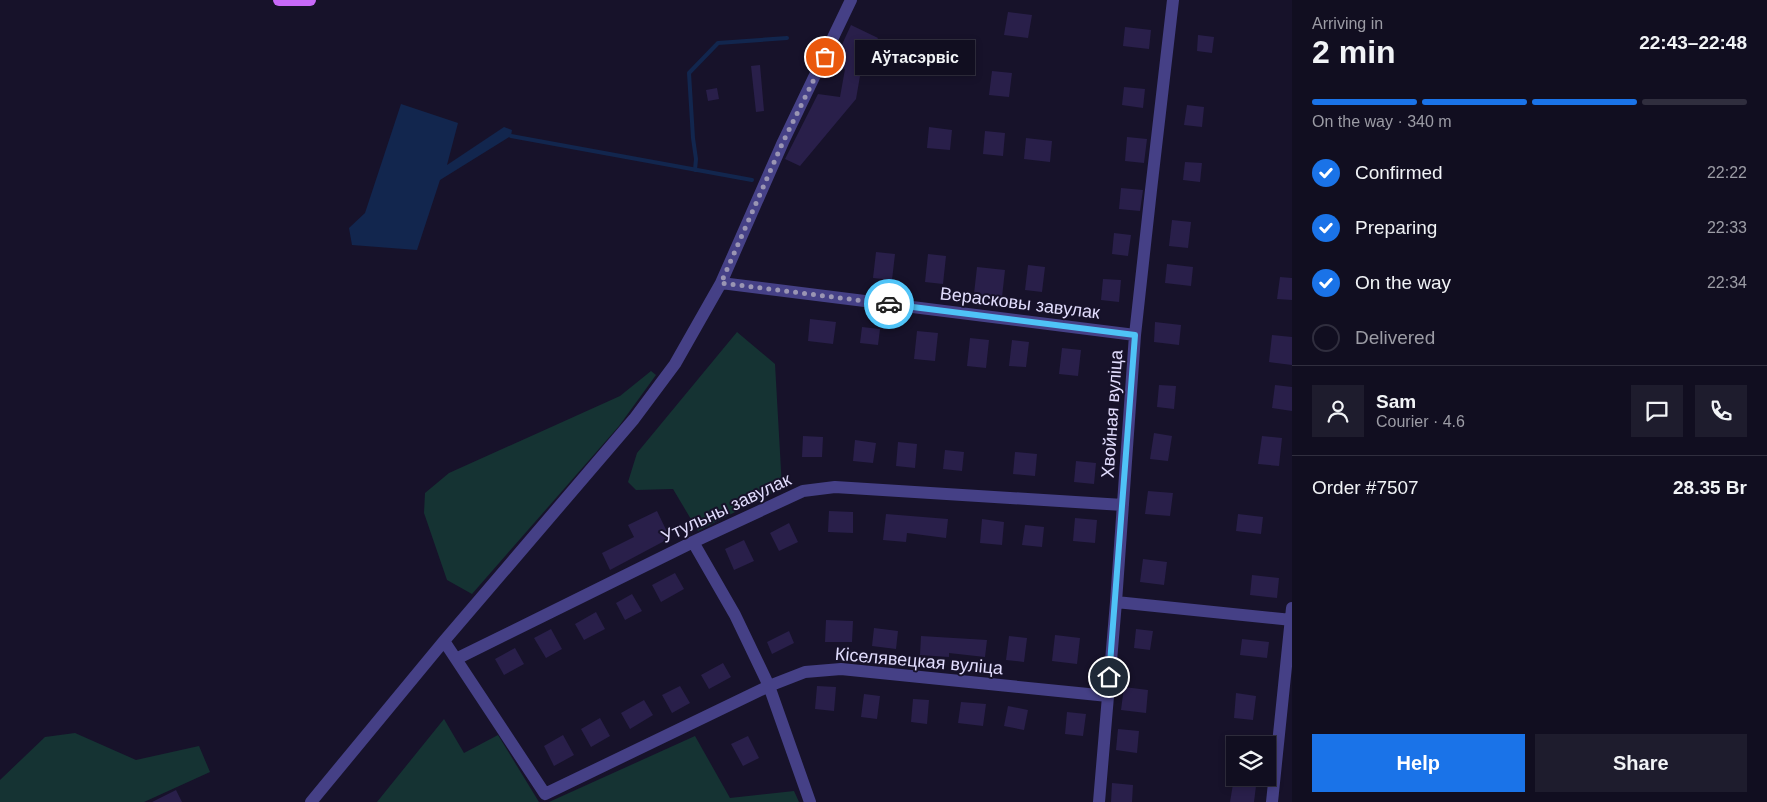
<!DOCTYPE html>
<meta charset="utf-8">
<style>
body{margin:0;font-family:Helvetica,sans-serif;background:#1e1c2d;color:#f1f3f6;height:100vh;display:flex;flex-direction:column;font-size:19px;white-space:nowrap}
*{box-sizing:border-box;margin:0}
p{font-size:16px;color:#9c9ca5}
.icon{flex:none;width:28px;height:28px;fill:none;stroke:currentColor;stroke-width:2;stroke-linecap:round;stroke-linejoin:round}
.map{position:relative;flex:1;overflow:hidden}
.details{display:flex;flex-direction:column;background:#110e20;width:475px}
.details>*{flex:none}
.buttons{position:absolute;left:1226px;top:736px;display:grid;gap:10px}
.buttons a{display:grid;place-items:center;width:50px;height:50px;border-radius:0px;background:#110e20;box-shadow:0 2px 8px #0003,0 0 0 1px #302e3e;font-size:25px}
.pin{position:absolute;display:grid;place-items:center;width:42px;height:42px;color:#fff;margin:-21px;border:2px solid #fff;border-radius:50%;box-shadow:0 1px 5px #0007}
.courier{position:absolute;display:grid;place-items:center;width:50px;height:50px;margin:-25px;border:4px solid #4fc3f7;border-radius:50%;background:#fff;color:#222;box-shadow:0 1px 6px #0007}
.bubble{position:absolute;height:35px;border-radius:0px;background:#110e20;box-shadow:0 2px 8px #0003,0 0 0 1px #302e3e;font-size:16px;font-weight:800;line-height:35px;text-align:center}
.head em{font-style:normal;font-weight:800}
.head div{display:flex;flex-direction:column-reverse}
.head{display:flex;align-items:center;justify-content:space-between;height:85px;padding:0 20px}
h1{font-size:32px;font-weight:800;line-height:38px}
.bar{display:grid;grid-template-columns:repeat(4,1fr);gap:8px 5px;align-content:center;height:60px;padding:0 20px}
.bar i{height:6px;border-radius:4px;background:#302e3e}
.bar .selected{background:#1a73e8}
.bar p{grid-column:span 4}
.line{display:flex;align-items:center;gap:12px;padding:0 20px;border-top:1px solid #302e3e}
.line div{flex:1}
.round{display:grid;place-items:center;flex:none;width:52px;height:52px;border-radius:0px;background:#1e1c2d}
ol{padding:0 20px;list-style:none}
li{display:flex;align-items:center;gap:15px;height:55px}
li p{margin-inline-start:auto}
li .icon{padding:5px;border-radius:50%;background:#1a73e8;color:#fff;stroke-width:4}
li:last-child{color:#9c9ca5}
li i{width:28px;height:28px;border:2px solid #302e3e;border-radius:50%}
.action{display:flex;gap:10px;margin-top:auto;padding:10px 20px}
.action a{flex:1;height:58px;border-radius:0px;background:#1a73e8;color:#fff;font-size:20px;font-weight:800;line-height:58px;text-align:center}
.action a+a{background:#1e1c2d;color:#f1f3f6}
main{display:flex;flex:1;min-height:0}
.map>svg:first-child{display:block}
</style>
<main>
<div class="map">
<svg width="1292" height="802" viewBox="0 0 1292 802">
<rect width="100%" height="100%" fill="#17122a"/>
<path fill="#153333" d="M737,332L775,364L782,488L698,531L673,489L636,490L628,482L637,453Z
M651,371L656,375L619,426L472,594L447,580L424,513L425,493L449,473L620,396Z
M444,719L464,753L498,735L539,802H377Z
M75,733L136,760L199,746L210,772L144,802H0V780L45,737Z
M695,736L730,798L794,791L799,802H549Z"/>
<path fill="#12264e" d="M401,104L458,123L447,165L504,127L512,130L511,136L440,180L417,250L352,245L349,228L365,213Z"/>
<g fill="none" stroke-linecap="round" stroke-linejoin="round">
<path stroke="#12264e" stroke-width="4" d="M511,136L752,180
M695,170L696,159L693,138L689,73L718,43L787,38"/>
</g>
<path fill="#291f4a" d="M1008,12L1032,15L1028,38L1004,35Z
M851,25L878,38L860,76L856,99L800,166L785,159L818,94L840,97L845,69L833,64Z
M1125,27L1151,30L1149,49L1123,46Z
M1198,35L1214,37L1212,53L1197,51Z
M760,65L764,111L756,112L751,66Z
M992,71L1012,73L1009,97L989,95Z
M1124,87L1145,89L1143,108L1122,105Z
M717,88L719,99L708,101L706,90Z
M1187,105L1204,107L1202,127L1184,125Z
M929,127L952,130L950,150L927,148Z
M985,131L1005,133L1003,156L983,154Z
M1127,137L1147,139L1144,163L1125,161Z
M1026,138L1052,141L1050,162L1024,159Z
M1185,162L1202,163L1200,182L1183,180Z
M1121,188L1143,190L1140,211L1119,209Z
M1172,220L1191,222L1188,248L1169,246Z
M1114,233L1131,235L1128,256L1112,254Z
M876,252L895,254L892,280L873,278Z
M928,254L946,256L943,284L925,282Z
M1167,264L1193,267L1191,286L1165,283Z
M1028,265L1045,267L1042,292L1025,290Z
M977,267L1005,270L1002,297L974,294Z
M1280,277L1292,278V300L1277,299Z
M1103,279L1121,280L1119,302L1101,300Z
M810,319L836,322L833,344L808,341Z
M1155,322L1181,325L1179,345L1154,342Z
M862,327L880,329L878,345L860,343Z
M917,331L938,333L935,361L914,359Z
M1272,335L1292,337V365L1269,362Z
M970,338L989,340L986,368L967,366Z
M1012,340L1029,342L1026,367L1009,366Z
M1062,348L1081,350L1078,376L1059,374Z
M1159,385L1176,386L1174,409L1157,407Z
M1275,385L1292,387V411L1272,408Z
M1154,433L1172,436L1168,461L1150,459Z
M803,436L823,437L822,457H802Z
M1262,436L1282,438L1279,466L1258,464Z
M855,440L876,443L873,463L853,461Z
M898,442L917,444L915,468L896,466Z
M945,450L964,452L962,471L943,469Z
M1015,452L1037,454L1035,476L1013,474Z
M1076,461L1096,463L1094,484L1074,482Z
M1148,491L1173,493L1170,516L1145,514Z
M657,511L670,538L610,570L602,553L634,537L628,525Z
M829,511L853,512V533L828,532Z
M886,514L948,519L946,538L907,533L906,542L883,540Z
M1238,514L1263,517L1261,534L1236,531Z
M1075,518L1097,520L1095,543L1073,541Z
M982,519L1004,522L1002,545L980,543Z
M789,523L798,542L779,551L770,533Z
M1025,525L1044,527L1042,547L1022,545Z
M744,540L754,561L734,570L725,549Z
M1143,559L1167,562L1164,585L1140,582Z
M675,573L684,589L661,602L652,585Z
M1252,575L1279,578L1277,598L1250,595Z
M632,594L642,611L625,620L616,603Z
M596,612L605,629L584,640L575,624Z
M826,620L853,621L852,642H825Z
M874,628L898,631L896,649L872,646Z
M551,629L562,649L546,658L534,638Z
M1136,629L1153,631L1150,650L1134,648Z
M789,631L794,643L772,654L767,642Z
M1055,635L1080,638L1077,664L1052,661Z
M921,636L987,640L985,657L949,653V657L920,655Z
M1009,636L1027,638L1024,662L1006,660Z
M1242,639L1269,642L1267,658L1240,655Z
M515,648L524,664L504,675L495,659Z
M723,663L731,677L709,689L701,675Z
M680,686L690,703L672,713L662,695Z
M817,686L836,687L834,711L815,709Z
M1124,687L1148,690L1146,713L1121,710Z
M1236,693L1256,696L1253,720L1234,718Z
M864,694L880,696L877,719L861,717Z
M913,699L929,700L927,724L911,722Z
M644,700L653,715L630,729L621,713Z
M961,702L986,704L983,726L958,723Z
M1008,706L1028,710L1024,730L1004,726Z
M1067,712L1086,714L1083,736L1065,734Z
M600,718L610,736L591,747L581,729Z
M1118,729L1139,731L1137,753L1116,750Z
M563,735L574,755L554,766L544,746Z
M748,736L759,758L743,766L731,744Z
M1234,778H1257L1254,802H1230Z
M1112,783L1133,785L1132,802H1111Z
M176,790L182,802H152Z"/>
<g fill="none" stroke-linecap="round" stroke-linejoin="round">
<path stroke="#454086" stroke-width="12" d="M721,283L1135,335
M693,542L735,615L769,686L810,802
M1116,602L1292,620
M444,641L545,794L769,686L805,672L841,669L1108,696
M456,659L693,542L803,491L835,487L1123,505
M311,802L444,641L634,419L675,364L721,283L783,142L851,0
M1099,802L1116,602L1135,335L1151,190L1173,0
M1272,802L1292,608"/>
<path stroke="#c869f8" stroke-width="12" d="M279,0H310"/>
</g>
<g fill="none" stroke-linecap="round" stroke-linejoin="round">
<path stroke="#9a95b3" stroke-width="5" stroke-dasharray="0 9" d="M825,57L783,142L721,283L889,304"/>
<path stroke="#4fc3f7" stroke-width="6" d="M889,304L1135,335L1109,677"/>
</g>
<g text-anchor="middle" stroke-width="4" stroke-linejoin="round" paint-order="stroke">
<g font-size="18" fill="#e1dcfd" stroke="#17122a">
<text transform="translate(1020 303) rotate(7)" y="6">Верасковы завулак</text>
<text transform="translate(1112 414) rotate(-86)" y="6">Хвойная вуліца</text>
<text transform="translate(726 508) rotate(-25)" y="6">Утульны завулак</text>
<text transform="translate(919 661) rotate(5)" y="6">Кіселявецкая вуліца</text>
</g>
</g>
</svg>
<div class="buttons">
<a><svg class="icon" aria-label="layers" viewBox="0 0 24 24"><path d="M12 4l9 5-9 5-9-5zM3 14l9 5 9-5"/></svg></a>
</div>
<div class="pin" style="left:825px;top:57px;background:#ea580c"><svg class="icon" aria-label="bag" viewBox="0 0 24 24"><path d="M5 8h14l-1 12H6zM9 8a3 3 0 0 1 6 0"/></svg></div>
<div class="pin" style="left:1109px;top:677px;background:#1f2937"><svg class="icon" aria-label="home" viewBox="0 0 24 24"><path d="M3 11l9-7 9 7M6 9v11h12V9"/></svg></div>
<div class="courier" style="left:889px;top:304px"><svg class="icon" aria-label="car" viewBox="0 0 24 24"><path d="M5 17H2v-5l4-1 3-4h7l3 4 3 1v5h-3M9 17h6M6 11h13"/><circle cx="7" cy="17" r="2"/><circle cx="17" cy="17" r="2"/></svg></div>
<div class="bubble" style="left:855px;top:40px;width:120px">Аўтасэрвіс</div>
</div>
<section class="details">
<div class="head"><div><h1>2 min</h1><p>Arriving in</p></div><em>22:43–22:48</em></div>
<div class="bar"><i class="selected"></i><i class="selected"></i><i class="selected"></i><i></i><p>On the way · 340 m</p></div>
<ol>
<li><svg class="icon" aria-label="check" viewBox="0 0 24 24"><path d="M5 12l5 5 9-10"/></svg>Confirmed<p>22:22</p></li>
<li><svg class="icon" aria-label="check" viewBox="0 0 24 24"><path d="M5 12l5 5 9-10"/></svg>Preparing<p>22:33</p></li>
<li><svg class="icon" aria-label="check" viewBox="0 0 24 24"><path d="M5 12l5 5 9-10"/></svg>On the way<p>22:34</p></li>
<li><i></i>Delivered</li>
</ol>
<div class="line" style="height:90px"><a class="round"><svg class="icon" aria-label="person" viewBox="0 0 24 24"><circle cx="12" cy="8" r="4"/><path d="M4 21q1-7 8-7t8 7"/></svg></a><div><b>Sam</b><p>Courier · 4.6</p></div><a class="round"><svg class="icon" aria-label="chat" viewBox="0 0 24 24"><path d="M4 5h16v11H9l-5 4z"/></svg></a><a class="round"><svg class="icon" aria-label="phone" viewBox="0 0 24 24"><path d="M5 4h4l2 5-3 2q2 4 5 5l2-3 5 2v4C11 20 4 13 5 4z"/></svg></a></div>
<div class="line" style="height:65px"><div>Order #7507</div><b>28.35 Br</b></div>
<div class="action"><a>Help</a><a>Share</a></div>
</section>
</main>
